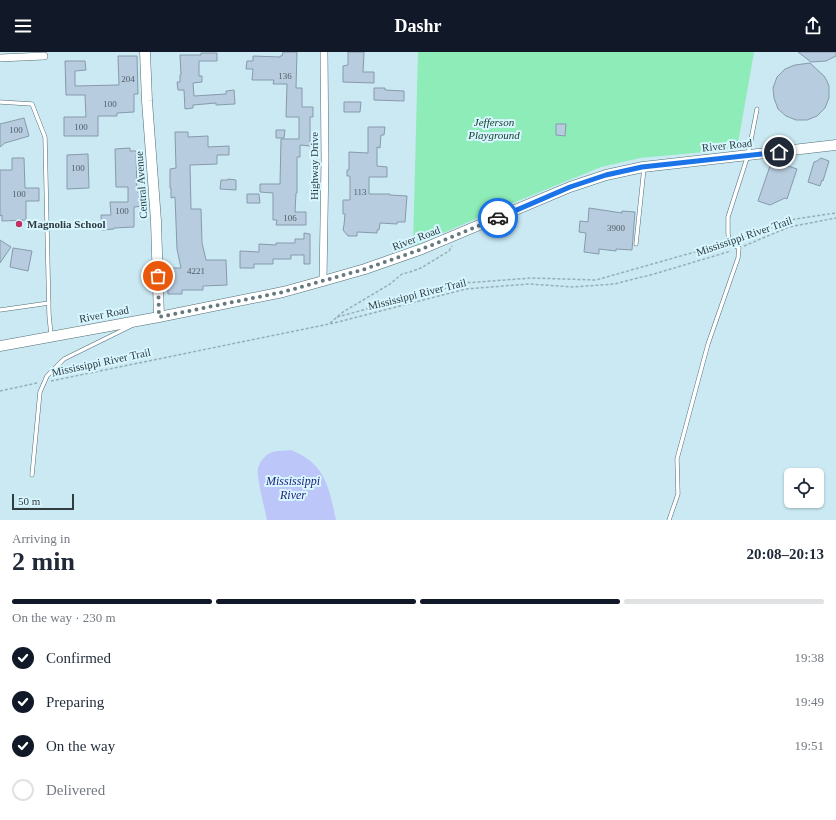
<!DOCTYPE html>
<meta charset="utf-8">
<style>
body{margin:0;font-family:Georgia,serif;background:#f6f6f7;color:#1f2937;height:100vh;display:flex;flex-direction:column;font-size:15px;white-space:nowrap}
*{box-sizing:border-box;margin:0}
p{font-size:13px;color:#747a83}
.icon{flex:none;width:22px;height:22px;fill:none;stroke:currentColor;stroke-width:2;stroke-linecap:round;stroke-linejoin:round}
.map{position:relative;height:468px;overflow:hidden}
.panel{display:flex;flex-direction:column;background:#fff;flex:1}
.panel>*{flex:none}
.buttons{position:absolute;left:784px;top:416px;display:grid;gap:8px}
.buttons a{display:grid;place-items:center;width:40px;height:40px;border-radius:6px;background:#fff;box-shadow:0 1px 3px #0004;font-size:20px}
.scale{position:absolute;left:12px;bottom:10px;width:62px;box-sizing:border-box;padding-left:4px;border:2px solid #303c40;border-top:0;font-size:11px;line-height:14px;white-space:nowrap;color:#303c40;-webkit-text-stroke:3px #d7f6ff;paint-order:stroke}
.pin{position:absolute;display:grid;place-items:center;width:34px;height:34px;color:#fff;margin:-17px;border:2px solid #fff;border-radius:50%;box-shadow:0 1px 4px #0007}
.courier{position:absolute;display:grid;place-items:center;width:40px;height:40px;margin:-20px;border:3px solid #1a73e8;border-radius:50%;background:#fff;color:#222;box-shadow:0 1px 5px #0007}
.summary em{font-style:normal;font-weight:700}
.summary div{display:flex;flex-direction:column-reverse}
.summary{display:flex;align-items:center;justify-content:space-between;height:68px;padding:0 12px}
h1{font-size:26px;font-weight:700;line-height:30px}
.bar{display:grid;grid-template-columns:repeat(4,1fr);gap:6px 4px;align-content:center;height:48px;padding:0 12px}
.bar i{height:5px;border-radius:3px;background:#e0e1e3}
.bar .active{background:#111827}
.bar p{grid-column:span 4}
ol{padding:0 12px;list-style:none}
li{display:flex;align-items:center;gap:12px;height:44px}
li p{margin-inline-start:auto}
li .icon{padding:4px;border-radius:50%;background:#111827;color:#fff;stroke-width:4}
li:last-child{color:#747a83}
li i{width:22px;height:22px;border:2px solid #e0e1e3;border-radius:50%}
header{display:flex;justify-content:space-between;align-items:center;height:52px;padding:0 12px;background:#111827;color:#fff;font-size:18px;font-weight:700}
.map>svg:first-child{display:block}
</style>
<header><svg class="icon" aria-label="menu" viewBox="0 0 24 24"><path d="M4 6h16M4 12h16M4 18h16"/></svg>Dashr<svg class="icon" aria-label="share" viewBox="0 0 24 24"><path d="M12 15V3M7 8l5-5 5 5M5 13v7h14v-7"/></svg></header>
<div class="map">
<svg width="836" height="468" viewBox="0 0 836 468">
<rect width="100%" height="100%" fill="#cae9f2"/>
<path fill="#8eecb8" d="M418,0H754L737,97L640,106L601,115L508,153L413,194Z"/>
<path fill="#bdc6f8" d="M291,398C326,412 329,436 336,468H267C265,457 256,425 258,416C260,409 266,402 273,400C279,398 285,399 291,398Z"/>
<path fill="#b8ccdf" stroke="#879aad" d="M283,0H297L296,36H302V55H313V65H310V94L300,93V105H297V141H296L295,160H306V173H276L277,168H273V141L260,140V132H280L281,87H299V65H286L287,32H273L274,28H252L253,17H246L247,9H253V4L280,5V4H282Z
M348,0H364L363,20H374V31L343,30V14L348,13Z
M798,0H836V4L826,9L811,10Z
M201,1H217V9H199V24H202V30L193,31L194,44L226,42V39L234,38L235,52L216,53V51L193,53V56L185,57L184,38H178L177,30H180V23H181L180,3H201Z
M118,4H137L138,42H134V60L117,61V64H98V84H64V65H86L85,43H66L65,9H85L86,18L75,19V34L119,33Z
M810,11L824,24L827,29L829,34V46L825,56L817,64L807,68H796L786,64L778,57L774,46L773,36L777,25L785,17L795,13Z
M374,36H385V38L404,39V49L374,48Z
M344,50H361L360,60H344Z
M24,66L29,84L5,91L0,95V72Z
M556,72H566L565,84L556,83Z
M368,75H385L384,83H381L380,96L377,95V114L387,115V125H369V142H390V143L407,144L405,170H397V172L380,171L379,178H377V181L357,180V184H348L343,178L344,173L345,162H343V148H350V124H347V118H349V100L368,101Z
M276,78H285L284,86H276Z
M175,80H188V85L208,84V95L229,94V103H217V112L190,113L191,157H201L202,191L206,208H226L227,233L203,234V238H182V242H168L167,216H181L177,197L175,145L171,146V136H170V117L176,116Z
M130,96V99H136L137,140H142L143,154L134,155V175L114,176V177L102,178L101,163H111L110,150H128V135H116L115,97Z
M88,102L89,136L67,137V103Z
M12,106H24L25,136H39V149H26V168L2,169V163L0,164V118H12Z
M821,106L829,109L823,129L822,128L820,134L808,130L814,110L817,109Z
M785,113L797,117L787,147L785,146L770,153L758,149L770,114L779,117L780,114L784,115Z
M228,127L236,128V138L220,137L221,128H228Z
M247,142H259L260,151H247Z
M589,156L622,161V159L635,160L632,198L616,197V199L599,197V202L584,200L586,181L579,180L580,169L588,170Z
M304,181L310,182V212H304V203H291V207H273V212H254V216H240V199L259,200V192L276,193V191H295V187H304Z
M0,188L11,195L0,211Z
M13,196L32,199L28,219L10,215Z"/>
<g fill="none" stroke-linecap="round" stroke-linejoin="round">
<defs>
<path id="lane" d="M0,50L32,52L45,85L49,263L51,283
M636,192L644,116
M0,258L49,251
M32,423L40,340L47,324L64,307L131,274
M669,468L678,442L677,407L708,292L738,206L739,196L729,190L728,181V165L748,103L757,57"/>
<path id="street" d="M0,6L44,4
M323,229L325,108L324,0"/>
<path id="secondary" d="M145,0L147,49L156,169L159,265
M0,294L159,265L283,240L323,229L365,217L422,197L570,135L606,123L643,115L836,93"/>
</defs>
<use href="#lane" stroke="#516d75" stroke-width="4.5"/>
<use href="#street" stroke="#516d75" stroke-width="8"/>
<use href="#secondary" stroke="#516d75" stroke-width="11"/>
<path stroke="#96afb6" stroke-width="1.5" stroke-dasharray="3 2" stroke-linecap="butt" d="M736,188L795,167L836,161
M744,194L789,175L836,166
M337,265L465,231L531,226L596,228L723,192
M330,271L343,260L390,232L402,222L410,220L421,216L449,199L452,194
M51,329L334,271L466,237L529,232L573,235L614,232L654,222L731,199
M0,339L37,331"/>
<use href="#lane" stroke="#fff" stroke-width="3.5"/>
<use href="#street" stroke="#fff" stroke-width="7"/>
<use href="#secondary" stroke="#fff" stroke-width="10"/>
</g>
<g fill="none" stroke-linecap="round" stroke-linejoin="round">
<path stroke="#66797e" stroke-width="4" stroke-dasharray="0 7.2" d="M158,224L159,265L283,240L365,217L422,197L498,166"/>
<path stroke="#1a73e8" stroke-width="5" d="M498,166L570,135L606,123L642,115L779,100"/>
</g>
<circle fill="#c03263" stroke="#d7f6ff" stroke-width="1.5" cx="19" cy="172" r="4"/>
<g text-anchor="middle" stroke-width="4" stroke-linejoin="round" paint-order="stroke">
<g font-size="9" fill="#526068">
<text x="285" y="27">136</text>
<text x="128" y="30">204</text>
<text x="110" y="55">100</text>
<text x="81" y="78">100</text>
<text x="16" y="81">100</text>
<text x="78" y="119">100</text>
<text x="360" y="143">113</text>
<text x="19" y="145">100</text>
<text x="122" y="162">100</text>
<text x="290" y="169">106</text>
<text x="616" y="179">3900</text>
<text x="196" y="222">4221</text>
</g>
<g font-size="11" font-style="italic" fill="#133b27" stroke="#d7f6ff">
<text x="494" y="74">Jefferson<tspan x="494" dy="13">Playground</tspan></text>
</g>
<g font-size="11" fill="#303c40" stroke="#d7f6ff">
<text transform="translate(727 93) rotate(-6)" y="4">River Road</text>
<text transform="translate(314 114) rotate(-90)" y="4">Highway Drive</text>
<text transform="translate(141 133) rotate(-94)" y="4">Central Avenue</text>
<text transform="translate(744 184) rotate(-19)" y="4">Mississippi River Trail</text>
<text transform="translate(416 186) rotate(-21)" y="4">River Road</text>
<text transform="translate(417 242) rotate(-14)" y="4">Mississippi River Trail</text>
<text transform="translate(104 262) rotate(-11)" y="4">River Road</text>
<text transform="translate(101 310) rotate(-12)" y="4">Mississippi River Trail</text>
</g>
<g font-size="11" font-weight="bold" fill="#303c40" stroke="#d7f6ff" text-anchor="start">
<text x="27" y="176">Magnolia School</text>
</g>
<g font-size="12" font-style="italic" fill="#26237d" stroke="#d7f6ff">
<text x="293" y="433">Mississippi<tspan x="293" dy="14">River</tspan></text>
</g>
</g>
</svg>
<div class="buttons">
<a><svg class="icon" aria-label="locate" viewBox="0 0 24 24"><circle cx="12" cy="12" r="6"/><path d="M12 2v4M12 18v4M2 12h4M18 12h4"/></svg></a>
</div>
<div class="scale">50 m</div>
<div class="pin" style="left:158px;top:224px;background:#ea580c"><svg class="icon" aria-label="bag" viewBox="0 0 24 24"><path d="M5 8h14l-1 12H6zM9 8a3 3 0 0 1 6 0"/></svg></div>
<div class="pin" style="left:779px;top:100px;background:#1f2937"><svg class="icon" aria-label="home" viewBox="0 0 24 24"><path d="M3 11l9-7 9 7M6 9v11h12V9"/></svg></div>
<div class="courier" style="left:498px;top:166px"><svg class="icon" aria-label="car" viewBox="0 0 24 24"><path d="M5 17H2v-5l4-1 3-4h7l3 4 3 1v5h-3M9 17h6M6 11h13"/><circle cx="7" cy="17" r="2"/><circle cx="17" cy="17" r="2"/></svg></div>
</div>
<section class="panel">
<div class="summary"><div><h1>2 min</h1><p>Arriving in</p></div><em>20:08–20:13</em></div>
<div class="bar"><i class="active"></i><i class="active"></i><i class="active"></i><i></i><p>On the way · 230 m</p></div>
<ol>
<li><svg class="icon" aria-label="check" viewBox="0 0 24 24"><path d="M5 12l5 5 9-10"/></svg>Confirmed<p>19:38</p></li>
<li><svg class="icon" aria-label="check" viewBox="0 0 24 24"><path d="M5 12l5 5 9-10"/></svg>Preparing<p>19:49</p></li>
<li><svg class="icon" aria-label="check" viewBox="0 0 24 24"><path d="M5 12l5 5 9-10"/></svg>On the way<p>19:51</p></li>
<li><i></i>Delivered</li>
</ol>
</section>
